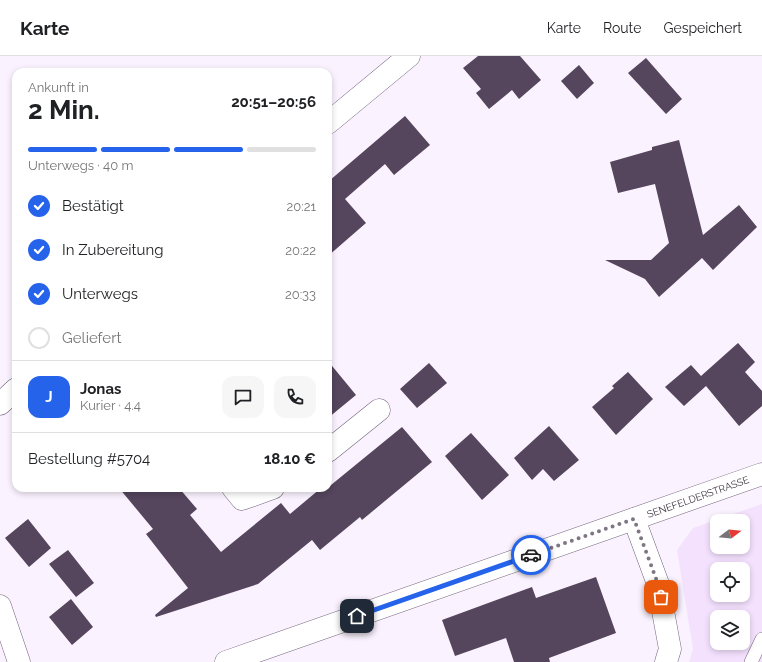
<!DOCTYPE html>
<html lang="de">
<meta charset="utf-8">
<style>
body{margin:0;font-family:Raleway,sans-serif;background:#f6f6f6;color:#202124;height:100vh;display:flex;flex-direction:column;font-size:15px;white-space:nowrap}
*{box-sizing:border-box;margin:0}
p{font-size:13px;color:#757577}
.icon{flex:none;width:22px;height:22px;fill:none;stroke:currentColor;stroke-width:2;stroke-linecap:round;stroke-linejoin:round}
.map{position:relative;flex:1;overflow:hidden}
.sheet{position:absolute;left:12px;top:12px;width:320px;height:424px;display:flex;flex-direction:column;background:#fff;border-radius:12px;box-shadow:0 2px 6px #0003}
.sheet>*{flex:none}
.needle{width:26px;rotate:74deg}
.buttons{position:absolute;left:710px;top:458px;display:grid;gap:8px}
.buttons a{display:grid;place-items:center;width:40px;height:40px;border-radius:8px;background:#fff;box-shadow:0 2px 6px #0003;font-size:20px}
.pin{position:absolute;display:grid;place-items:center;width:34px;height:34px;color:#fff;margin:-17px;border-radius:8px;box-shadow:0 2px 6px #0006}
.courier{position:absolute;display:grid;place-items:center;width:40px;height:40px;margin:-20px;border:3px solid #2563eb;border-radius:50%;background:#fff;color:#222;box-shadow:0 1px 5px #0007}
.head em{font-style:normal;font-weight:700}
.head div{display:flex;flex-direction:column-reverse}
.head{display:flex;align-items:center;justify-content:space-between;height:68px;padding:0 16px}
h1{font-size:26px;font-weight:700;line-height:30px}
.bar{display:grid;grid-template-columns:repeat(4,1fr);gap:6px 4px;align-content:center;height:48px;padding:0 16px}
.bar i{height:5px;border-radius:3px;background:#e0e0e0}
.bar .current{background:#2563eb}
.bar p{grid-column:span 4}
.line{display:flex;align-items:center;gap:10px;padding:0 16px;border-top:1px solid #e0e0e0}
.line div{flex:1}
.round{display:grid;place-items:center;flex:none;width:42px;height:42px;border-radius:12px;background:#f6f6f6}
ol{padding:0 16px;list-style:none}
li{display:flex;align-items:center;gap:12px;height:44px}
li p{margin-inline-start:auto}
li .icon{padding:4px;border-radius:50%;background:#2563eb;color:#fff;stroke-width:4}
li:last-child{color:#757577}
li i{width:22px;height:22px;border:2px solid #e0e0e0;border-radius:50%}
header{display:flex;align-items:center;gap:24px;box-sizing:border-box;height:56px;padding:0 20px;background:#fff;border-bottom:1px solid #e0e0e0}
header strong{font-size:19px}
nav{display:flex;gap:22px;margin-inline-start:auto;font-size:14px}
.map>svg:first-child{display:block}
</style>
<header>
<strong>Karte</strong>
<nav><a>Karte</a><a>Route</a><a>Gespeichert</a></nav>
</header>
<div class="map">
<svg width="762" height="606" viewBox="0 0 762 606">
<rect width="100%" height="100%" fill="#faf2fe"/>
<path fill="#f4e1fe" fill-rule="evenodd" d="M762,448V606H689L693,593L677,494L693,472ZM717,465H743V491H717ZM717,513H743V539H717ZM717,561H743V587H717Z"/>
<path fill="#55455d" d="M478,0H520L541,24L519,43L512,34L489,53L476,37L481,33L463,12Z
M646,2L682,43L666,58L628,17Z
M579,9L594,27L577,43L561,25Z
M405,60L430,89L394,119L385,108L345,143L366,167L328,200V124L329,125Z
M679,84L703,179L739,149L757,171L713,214L702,202L659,241L645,223L605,204H651L669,187L655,128L618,137L610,106L652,94V91Z
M738,287L755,306L745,316L762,335V350L739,370L706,330L684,350L665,331L691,309L701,320Z
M328,305L356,339L328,362Z
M429,307L447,327L417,352L400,333Z
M628,316L653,343L616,379L592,351L614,332L612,330Z
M549,370L579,404L554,425L543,413L532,424L514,402Z
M402,371L432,406L362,464L360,461L320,494L312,484L258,528L156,561L155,559L188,532L146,478L153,473L119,432H179L197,453L190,459L221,496L281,447L290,458L321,432H328V429H331Z
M471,377L509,419L482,444L445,400Z
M28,463L51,492L29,511L5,482Z
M68,494L94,527L76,541L49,508Z
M596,521L616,577L549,602L550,606H514L506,582L455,600L442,564L532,531L536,542Z
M71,543L93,571L72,589L49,561Z"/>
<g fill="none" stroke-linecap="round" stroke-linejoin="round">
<defs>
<path id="service" d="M751,606L762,583"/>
<path id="minor" d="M328,67L409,0
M0,348L16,333
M328,395L379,354
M233,432L242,443L273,432
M634,463L658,528L670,593L666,606
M0,550L19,606"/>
<g id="secondary">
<path id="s1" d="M226,606L762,418"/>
</g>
</defs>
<use href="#service" stroke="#74637d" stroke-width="14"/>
<use href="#minor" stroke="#74637d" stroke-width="23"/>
<use href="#secondary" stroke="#74637d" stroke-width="23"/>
<use href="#service" stroke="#fff" stroke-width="13"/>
<use href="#minor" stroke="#fff" stroke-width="22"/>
<use href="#secondary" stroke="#fff" stroke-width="22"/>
</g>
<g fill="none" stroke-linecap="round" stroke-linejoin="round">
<path stroke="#7e7682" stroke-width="4" stroke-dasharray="0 7.2" d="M531,499L634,463L658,528L661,541"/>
<path stroke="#2563eb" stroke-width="5" d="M357,560L531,499"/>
</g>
<g text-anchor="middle" stroke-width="4" stroke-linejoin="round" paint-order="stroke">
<g font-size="10" fill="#3c3440" stroke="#fff">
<text dy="4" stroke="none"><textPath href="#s1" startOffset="500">SENEFELDERSTRASSE</textPath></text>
</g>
</g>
</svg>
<div class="buttons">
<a><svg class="needle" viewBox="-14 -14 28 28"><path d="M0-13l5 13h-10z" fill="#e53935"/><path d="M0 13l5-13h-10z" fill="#757577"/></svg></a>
<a><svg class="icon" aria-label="locate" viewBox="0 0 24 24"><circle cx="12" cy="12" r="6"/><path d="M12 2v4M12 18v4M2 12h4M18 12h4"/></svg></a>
<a><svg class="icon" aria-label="layers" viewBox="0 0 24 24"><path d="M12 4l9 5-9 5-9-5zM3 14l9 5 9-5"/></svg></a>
</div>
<div class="pin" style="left:661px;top:541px;background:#ea580c"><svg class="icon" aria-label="bag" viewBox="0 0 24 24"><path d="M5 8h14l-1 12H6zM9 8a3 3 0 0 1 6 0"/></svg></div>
<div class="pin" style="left:357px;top:560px;background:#1f2937"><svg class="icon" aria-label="home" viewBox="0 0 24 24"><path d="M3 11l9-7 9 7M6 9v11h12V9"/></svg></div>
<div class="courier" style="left:531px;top:499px"><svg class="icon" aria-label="car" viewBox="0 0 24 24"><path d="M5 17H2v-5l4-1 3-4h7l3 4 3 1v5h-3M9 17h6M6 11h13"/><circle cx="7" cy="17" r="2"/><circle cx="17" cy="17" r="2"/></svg></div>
<section class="sheet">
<div class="head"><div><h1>2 Min.</h1><p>Ankunft in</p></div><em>20:51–20:56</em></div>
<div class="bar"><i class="current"></i><i class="current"></i><i class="current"></i><i></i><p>Unterwegs · 40 m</p></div>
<ol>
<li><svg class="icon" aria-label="check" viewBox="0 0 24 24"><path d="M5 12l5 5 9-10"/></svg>Bestätigt<p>20:21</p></li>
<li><svg class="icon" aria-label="check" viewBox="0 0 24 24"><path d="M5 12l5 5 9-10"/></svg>In Zubereitung<p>20:22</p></li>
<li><svg class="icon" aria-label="check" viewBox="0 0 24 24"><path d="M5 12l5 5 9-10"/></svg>Unterwegs<p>20:33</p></li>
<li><i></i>Geliefert</li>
</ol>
<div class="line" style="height:72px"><b class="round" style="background:#2563eb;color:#fff">J</b><div><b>Jonas</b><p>Kurier · 4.4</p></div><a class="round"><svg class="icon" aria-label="chat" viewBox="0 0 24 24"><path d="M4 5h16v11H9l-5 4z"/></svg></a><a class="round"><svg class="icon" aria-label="phone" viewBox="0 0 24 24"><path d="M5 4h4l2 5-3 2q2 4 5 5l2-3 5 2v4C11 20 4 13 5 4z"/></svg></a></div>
<div class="line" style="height:52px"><div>Bestellung #5704</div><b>18.10 €</b></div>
</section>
</div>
